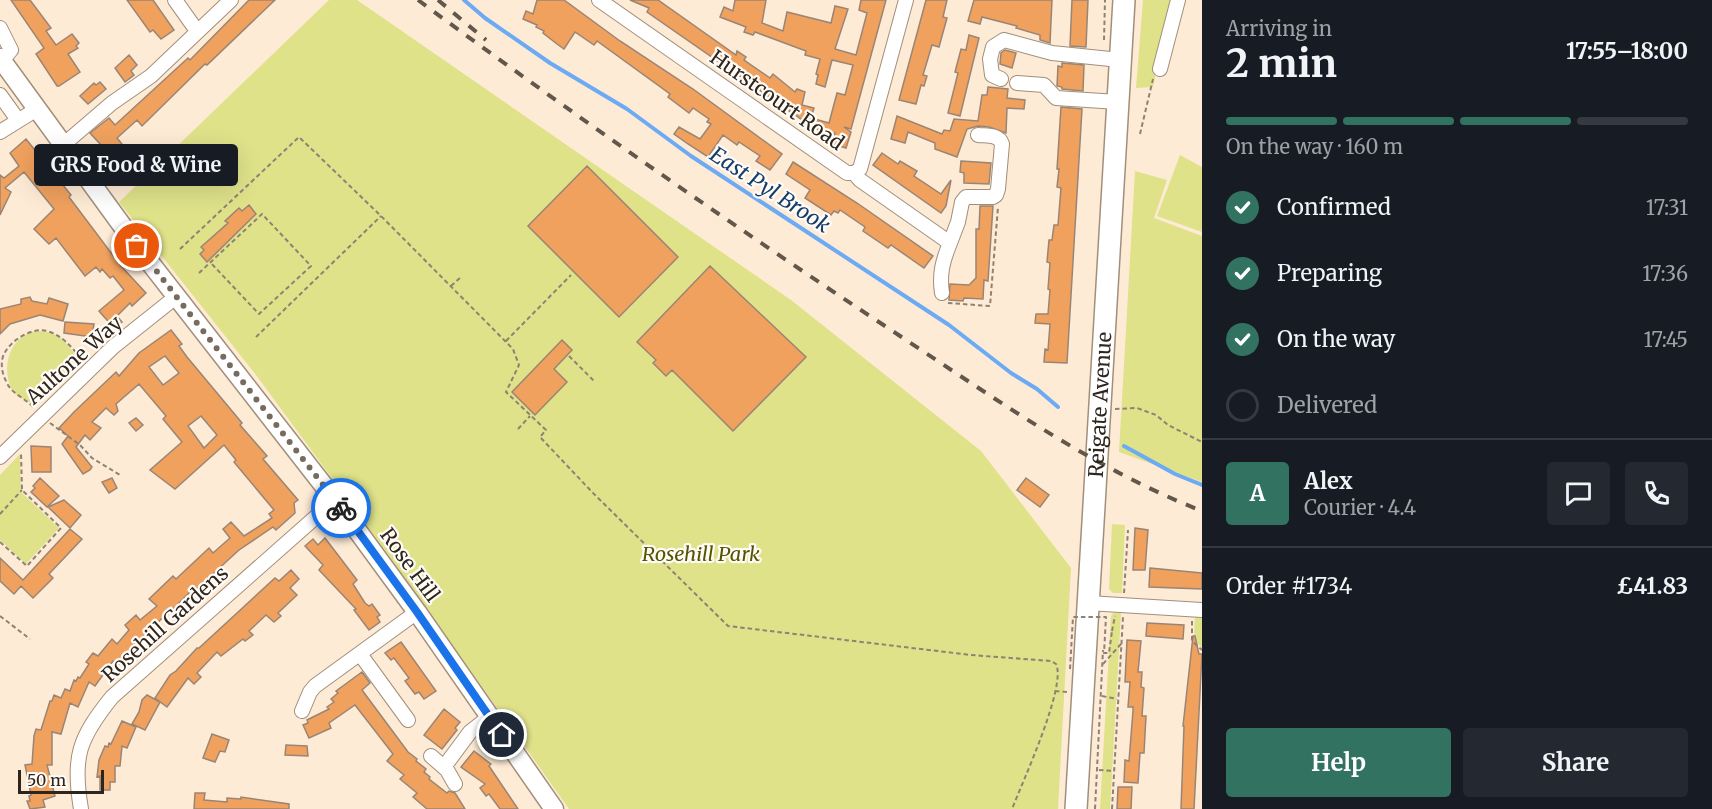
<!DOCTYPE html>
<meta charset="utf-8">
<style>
body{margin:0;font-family:Merriweather,serif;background:#242831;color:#f1f3f6;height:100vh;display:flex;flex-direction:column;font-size:22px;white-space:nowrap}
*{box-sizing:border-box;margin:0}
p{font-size:20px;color:#9ea1a6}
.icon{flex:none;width:33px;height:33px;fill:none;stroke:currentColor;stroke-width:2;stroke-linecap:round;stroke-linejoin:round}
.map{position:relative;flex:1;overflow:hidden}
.panel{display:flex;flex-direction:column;background:#171b24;width:510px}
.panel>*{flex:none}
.scale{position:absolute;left:18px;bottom:15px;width:86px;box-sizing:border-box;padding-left:6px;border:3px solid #2d261e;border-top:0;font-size:16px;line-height:21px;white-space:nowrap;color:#2d261e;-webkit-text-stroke:4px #fffbf7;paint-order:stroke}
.pin{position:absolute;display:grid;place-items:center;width:51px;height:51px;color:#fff;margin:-26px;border:3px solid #fff;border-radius:50%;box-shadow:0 2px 6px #0007}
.courier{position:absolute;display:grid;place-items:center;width:60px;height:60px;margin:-30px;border:4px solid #1a73e8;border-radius:50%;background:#fff;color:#222;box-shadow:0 2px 8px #0007}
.bubble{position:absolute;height:42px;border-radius:6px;background:#171b24;box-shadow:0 6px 24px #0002;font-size:20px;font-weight:700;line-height:42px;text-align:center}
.head em{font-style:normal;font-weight:700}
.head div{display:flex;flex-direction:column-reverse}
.head{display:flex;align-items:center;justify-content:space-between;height:102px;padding:0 24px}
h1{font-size:39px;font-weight:700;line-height:45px}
.bar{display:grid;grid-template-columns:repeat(4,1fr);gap:9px 6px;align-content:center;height:72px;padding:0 24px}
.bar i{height:8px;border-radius:4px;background:#363941}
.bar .selected{background:#317261}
.bar p{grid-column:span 4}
.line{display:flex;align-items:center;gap:15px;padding:0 24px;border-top:2px solid #363941}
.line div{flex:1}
.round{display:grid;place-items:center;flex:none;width:63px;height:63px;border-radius:6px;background:#242831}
ol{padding:0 24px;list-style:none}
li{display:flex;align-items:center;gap:18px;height:66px}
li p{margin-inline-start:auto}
li .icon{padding:6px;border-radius:50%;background:#317261;color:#fff;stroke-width:4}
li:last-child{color:#9ea1a6}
li i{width:33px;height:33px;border:3px solid #363941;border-radius:50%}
.action{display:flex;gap:12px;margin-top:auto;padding:12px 24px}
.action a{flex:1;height:69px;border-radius:6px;background:#317261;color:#fff;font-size:24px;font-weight:700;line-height:69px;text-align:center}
.action a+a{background:#242831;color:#f1f3f6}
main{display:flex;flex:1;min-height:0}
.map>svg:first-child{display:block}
</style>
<main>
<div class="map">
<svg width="1202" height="809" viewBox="0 0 1202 809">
<rect width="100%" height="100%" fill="#feebd5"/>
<path fill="#dfe289" d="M329,0H357L791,300L981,451L1071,568L1058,809H569L390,557L256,375L119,202Z
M1143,0H1172L1153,87L1136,88Z
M1180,155L1202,167V232L1157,216Z
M1135,171L1167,180L1154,218L1202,236V482L1119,452Z
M36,331C59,330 67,343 79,359L33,404C26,400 18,397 13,392C0,369 9,336 36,331Z
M20,454L21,492L59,528L26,564L0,540V475Z
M1112,524L1125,525L1122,593H1113L1109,589Z
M1195,611L1202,612V648L1194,640Z
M1113,613H1121L1110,809H1100L1111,616Z"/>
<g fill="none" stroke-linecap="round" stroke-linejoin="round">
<path stroke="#6daaf4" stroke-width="4" d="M464,0L485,18L550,63L627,109L691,156L949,325L1011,373L1037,389L1058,407
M1124,446L1175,474L1202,485"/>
</g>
<path fill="#f0a15e" stroke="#9a8575" stroke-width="1.5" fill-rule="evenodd" d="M11,0H30L51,28L46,31L56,45L72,34L79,43L76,46L78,48L68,54L80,72L59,86H57L36,54L44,48Z
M127,0H153L174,30L161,39L153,30L150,32Z
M249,0H275L207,65L205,64L142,126L137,120L117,138L122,144L119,146L143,171L133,181L130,177L127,179L113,163L115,162L113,158L90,133L109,118L115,125L188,58L190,60Z
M537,0H564L620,41L693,89L782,154L770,170L756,161L760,156L739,142L737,145L723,135L708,157L688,144L674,134L679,127L700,139L711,124L707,122L709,119L693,108L689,113L668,97L670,94L597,41L594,45L575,32L564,49L557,44L543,33L544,31L536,27L537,25L523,19L526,11L533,14Z
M630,0H658L736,55L737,51L746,57L744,60L770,78L773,74L795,92L797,89L805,92L802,105L814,108L811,118L829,123L837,93L845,95L853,65L832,60L825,87L816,84L818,75L816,74L820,59L805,55L806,51L755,32L753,35L744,32L746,27L720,17L724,7L733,11L735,0H766L762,23L783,31L787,12L831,23L835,6L848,9L835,49L856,55L867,13L859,10L861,0H886L851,129L844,127L851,132L846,148L832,144L835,133L805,127V122L647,12L649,8Z
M926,0H947L943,17L947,18L939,47L932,45L923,75L927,76L924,86L921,85L916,104L899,100Z
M974,0H1052L1050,43L1040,40V35L1016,28L1017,26L982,17L980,24L968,21Z
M1072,0H1088L1086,47L1070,46Z
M969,35L979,38L960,116L948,113L958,73L955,72L961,49L966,50Z
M1005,50L1016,53L1012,68L1000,64L1001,53Z
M129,55L137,65L131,71L134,75L125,82L115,68Z
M1062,63L1084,65L1083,91L1062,89V87L1057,86L1058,66L1062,67Z
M100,82L106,89L88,104L80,96L94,83L96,85Z
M988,87L1008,89L1007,98L1025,100L1024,109L1007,108L1006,133L989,127L978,126L967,129L957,157L935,149V143L908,132L905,143L891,139L897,116L942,134L944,130L950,131L954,119L978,121L982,95H987Z
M1061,107L1082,109L1067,363L1044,362L1045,349L1048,350L1050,324L1035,323L1036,314H1048L1050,290L1048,289L1050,263L1047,262L1049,240H1052L1054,225H1058L1061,188L1057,187L1059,169H1057Z
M26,139L71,195L69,197L121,266L146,293L132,306L130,303L117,316L122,322L114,328L99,311L124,290L113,276L110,278L102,269L100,272L96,267L85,276L56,238L49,244L34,229L54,209L24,172L5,188L11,192L0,215V175L4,178L19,166L10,153Z
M882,153L898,164L900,161L917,171L914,176L941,194L951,180L946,206L941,213L873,165Z
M961,161L991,163L989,184L964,183V173L960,172Z
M793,162L857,203L933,256L924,268L891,245L888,248L863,231L865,227L840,210L838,213L834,211L831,215L805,198L810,190L786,174Z
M587,166L678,257L619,317L528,226Z
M249,205L256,214L207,262L200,254L204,250L201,247L228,223L225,221L239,208L242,211Z
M980,206H993L988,281L984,280L983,299L964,298L963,301L949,300L950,284L969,285L976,278V229H979Z
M710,266L806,357L733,431L672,370L666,376L653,363L656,360L637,342Z
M30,297L32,301L47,304L49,298L68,304L63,321L40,315L10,324L0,334V309L21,304V299Z
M65,322L94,324L92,337L64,333Z
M171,330L182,344L179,346L187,357L242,423L240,425L267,456L263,459L298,500L294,503L295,513L276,530L273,527L239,550L191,594L190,592L166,616L165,615L118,665L113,661L95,686L89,682L78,707L70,703L61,734L52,732V765H47L55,796L43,800L45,807L30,809L27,801H30L29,796L31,795L25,765L32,764L34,736L36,729L41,730L50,701H52L54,695L61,698L65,689L70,691L74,680L76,681L78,677L80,678L89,664L86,662L93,653L98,656L112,639L117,644L129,630L125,625L136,615L140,620L157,606L149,599L173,576L176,579L209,548L213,553L230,538L223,529L231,522L244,536L272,518L269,514L274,510L234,462L236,460L224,445L175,489L150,470L182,442L163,419L166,416L139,384L116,404L118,411L114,415L106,408L92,422L101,428L90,440L85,435L76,447L92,467L90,470L83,474L62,444L68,436L59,428L74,412L116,372L119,376L139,353ZM165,356L179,373L163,385L149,367ZM201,416L217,435L204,448L188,426Z
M562,340L572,350L554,369L567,382L535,415L512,392Z
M136,418L143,425L136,431L129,423Z
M31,446L51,447V472H32Z
M40,478L59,496L47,507L31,492L35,488L33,486Z
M112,478L117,488L109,493L102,482Z
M1026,478L1049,495L1040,507L1017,490Z
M64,500L81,515L70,528L48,507Z
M1135,528L1148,530L1145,570H1133Z
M70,529L82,539L49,574L53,578L33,598L21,586L14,594L0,581V558L23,580Z
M325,538L357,580L353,584L365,603L369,606L372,604L380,615L377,617L380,622L369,630L354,610L356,609L319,570L323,565L305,546L313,539L318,545Z
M1150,568L1202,573V589L1149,587Z
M291,570L299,579L290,588L297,595L278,613L281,616L274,622L266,615L249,631L253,635L245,641L243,639L221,656L217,652L197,673L201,677L194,684L188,678L167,707L155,698L170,675L176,671L197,648H199L275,578L279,581Z
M1147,623L1184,625L1183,639L1146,636Z
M1193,636H1195L1199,654H1202L1194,809H1181L1184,726H1183Z
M1127,640L1141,641L1138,672H1142L1141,687L1144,688L1142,716H1146L1144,753H1140L1138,783L1124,782L1125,760L1129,761L1133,711V707H1128L1130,682H1125Z
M401,642L436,691L424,699L419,692L415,694L405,681L409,678L394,658L391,660L385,653Z
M362,672L370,683L362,690L408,752L417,759L416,761L426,769L424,772L430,777L429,779L447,793L449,791L455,793L465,809H427L413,797L417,793L400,779L404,775L387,761L393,754L355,705L329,723L331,728L309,738L303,725L308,723L307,720L329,709L327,707L334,702L331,699L338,693L336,691Z
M147,695L160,702L145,730L132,724L139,712L142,700Z
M444,709L460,722L455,728L457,730L442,749L424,735Z
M122,721L136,727L127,748L122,746L120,766H115V782H110V790H100V776L97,777L99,760L105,746L108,747L109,743L111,744Z
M212,734L229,740L225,752L220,751L215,762L203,758Z
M286,745L307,746L308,756L285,755Z
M474,751L491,764L489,766L518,809H500L489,794L486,796L480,788L485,784L461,767Z
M1118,787H1132L1131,809H1117Z
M195,793H205L204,800L227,802V798L241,799V797L289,804V809H194Z"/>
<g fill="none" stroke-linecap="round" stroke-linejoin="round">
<defs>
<path id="minor" d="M175,0L197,31
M599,0L847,173H854L860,180L950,243L958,222L962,202L966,197H993L996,195L998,189L1002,144C999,134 987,136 978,135
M0,28L11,50L2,61
M1160,69L1178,0
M1001,79L992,75L990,59L993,47L1004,40L1052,53L1120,60
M1017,83L1044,85L1056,98L1118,102
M0,95L18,120
M0,132L37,109
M63,145L112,103L151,76L231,0
M854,173L860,169L906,0
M942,293C939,274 943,260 950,243
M0,457L113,347L177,296
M1088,603L1202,610
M360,654L408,720
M302,711L310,692L315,686L417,612
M431,756L447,770L455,784
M444,767L470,732L489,717
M81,809C72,757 79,738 112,697L335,500"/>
<path id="major" d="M0,58L137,246L335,500L417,612L554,809"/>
<g id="highway">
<path id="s1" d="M1076,809L1124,0"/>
</g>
</defs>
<use href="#minor" stroke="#a18f7b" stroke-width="16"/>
<use href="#major" stroke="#a18f7b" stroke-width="21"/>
<use href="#highway" stroke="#a18f7b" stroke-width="24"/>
<path stroke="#8f8274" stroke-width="2" stroke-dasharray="4.5 3" stroke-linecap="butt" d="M1104,40L1105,0
M1140,134L1153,79
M180,249L299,137L381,216L513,349L519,365L506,392L546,430L540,437L593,493L728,626L971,655L1051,661L1056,664C1067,686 1022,783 1012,809
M199,273L262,214L311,266L259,314L210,262
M451,286L462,276
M948,303L990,306L998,207
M256,337L381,216
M506,341L571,275
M569,356L595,382
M33,407C24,397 11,394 6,381C2,374 0,362 4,354C11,340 32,327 47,331C64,336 72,348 83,361
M1115,409L1137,408L1156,415L1168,425L1202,442
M50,423L80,445L92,458L120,475
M518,429L530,416
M0,514L22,490
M0,542L27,566L61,528L22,490L21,452
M1124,593L1128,530
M0,616L30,639
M1192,621V641L1202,650
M1112,631L1115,616
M1103,664L1121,644
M1055,691L1067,692
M1102,696L1117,699
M1099,770L1114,771
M1095,809L1103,650
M1112,809L1123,617"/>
<use href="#minor" stroke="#fff" stroke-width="14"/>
<use href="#major" stroke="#fff" stroke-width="18"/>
<use href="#highway" stroke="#fff" stroke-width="21"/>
<path stroke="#61574b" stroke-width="4" stroke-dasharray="10 10" stroke-linecap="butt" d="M418,0C575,116 735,227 897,334C996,399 1092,468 1202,511
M438,0L486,40"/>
<path stroke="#8f8274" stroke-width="2" stroke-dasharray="4.5 3" stroke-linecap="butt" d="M1070,669L1073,617H1106L1104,653H1109L1112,631"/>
</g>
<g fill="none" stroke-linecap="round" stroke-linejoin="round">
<path stroke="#766b5e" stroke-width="6" stroke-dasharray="0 10.8" d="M137,246L341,508"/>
<path stroke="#1a73e8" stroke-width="8" d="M341,508L417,612L502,735"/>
</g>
<g text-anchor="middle" stroke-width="4.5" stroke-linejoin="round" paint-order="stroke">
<g font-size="20" fill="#2d261e" stroke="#fffbf7">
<text transform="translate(777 100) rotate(35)" y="7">Hurstcourt Road</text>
<text transform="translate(74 360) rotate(-42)" y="7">Aultone Way</text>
<text dy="7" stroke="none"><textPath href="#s1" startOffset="405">Reigate Avenue</textPath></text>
<text transform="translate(410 565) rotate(54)" y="7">Rose Hill</text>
<text transform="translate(165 624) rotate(-42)" y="7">Rosehill Gardens</text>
</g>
<g font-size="20" font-style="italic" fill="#545402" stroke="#fffbf7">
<text x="701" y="561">Rosehill Park</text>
</g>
<g font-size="21" font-style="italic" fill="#143d6c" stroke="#fffbf7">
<text transform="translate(770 190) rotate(33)" y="7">East Pyl Brook</text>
</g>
</g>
</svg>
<div class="scale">50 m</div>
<div class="pin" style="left:137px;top:246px;background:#ea580c"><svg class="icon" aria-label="bag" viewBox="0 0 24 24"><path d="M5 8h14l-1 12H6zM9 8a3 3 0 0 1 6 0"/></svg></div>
<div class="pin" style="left:502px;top:735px;background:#1f2937"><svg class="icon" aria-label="home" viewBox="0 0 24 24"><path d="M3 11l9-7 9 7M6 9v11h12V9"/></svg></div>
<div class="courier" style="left:341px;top:508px"><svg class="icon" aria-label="bike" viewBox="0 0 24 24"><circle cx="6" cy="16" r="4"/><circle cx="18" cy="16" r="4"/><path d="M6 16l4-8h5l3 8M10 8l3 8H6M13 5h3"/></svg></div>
<div class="bubble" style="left:34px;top:144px;width:204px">GRS Food &amp; Wine</div>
</div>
<section class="panel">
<div class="head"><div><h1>2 min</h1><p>Arriving in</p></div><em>17:55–18:00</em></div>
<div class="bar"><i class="selected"></i><i class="selected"></i><i class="selected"></i><i></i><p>On the way · 160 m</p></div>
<ol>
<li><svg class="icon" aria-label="check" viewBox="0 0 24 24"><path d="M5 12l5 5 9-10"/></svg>Confirmed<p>17:31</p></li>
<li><svg class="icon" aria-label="check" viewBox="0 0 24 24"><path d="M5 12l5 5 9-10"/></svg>Preparing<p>17:36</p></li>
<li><svg class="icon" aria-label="check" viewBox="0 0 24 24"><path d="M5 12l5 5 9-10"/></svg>On the way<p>17:45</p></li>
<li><i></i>Delivered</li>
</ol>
<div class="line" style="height:108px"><b class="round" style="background:#317261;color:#fff">A</b><div><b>Alex</b><p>Courier · 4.4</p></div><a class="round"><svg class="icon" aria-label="chat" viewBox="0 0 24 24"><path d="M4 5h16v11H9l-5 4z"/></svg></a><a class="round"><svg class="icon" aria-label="phone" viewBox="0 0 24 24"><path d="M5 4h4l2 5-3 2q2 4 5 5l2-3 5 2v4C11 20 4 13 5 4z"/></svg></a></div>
<div class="line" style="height:78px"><div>Order #1734</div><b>£41.83</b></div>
<div class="action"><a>Help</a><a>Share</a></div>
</section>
</main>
